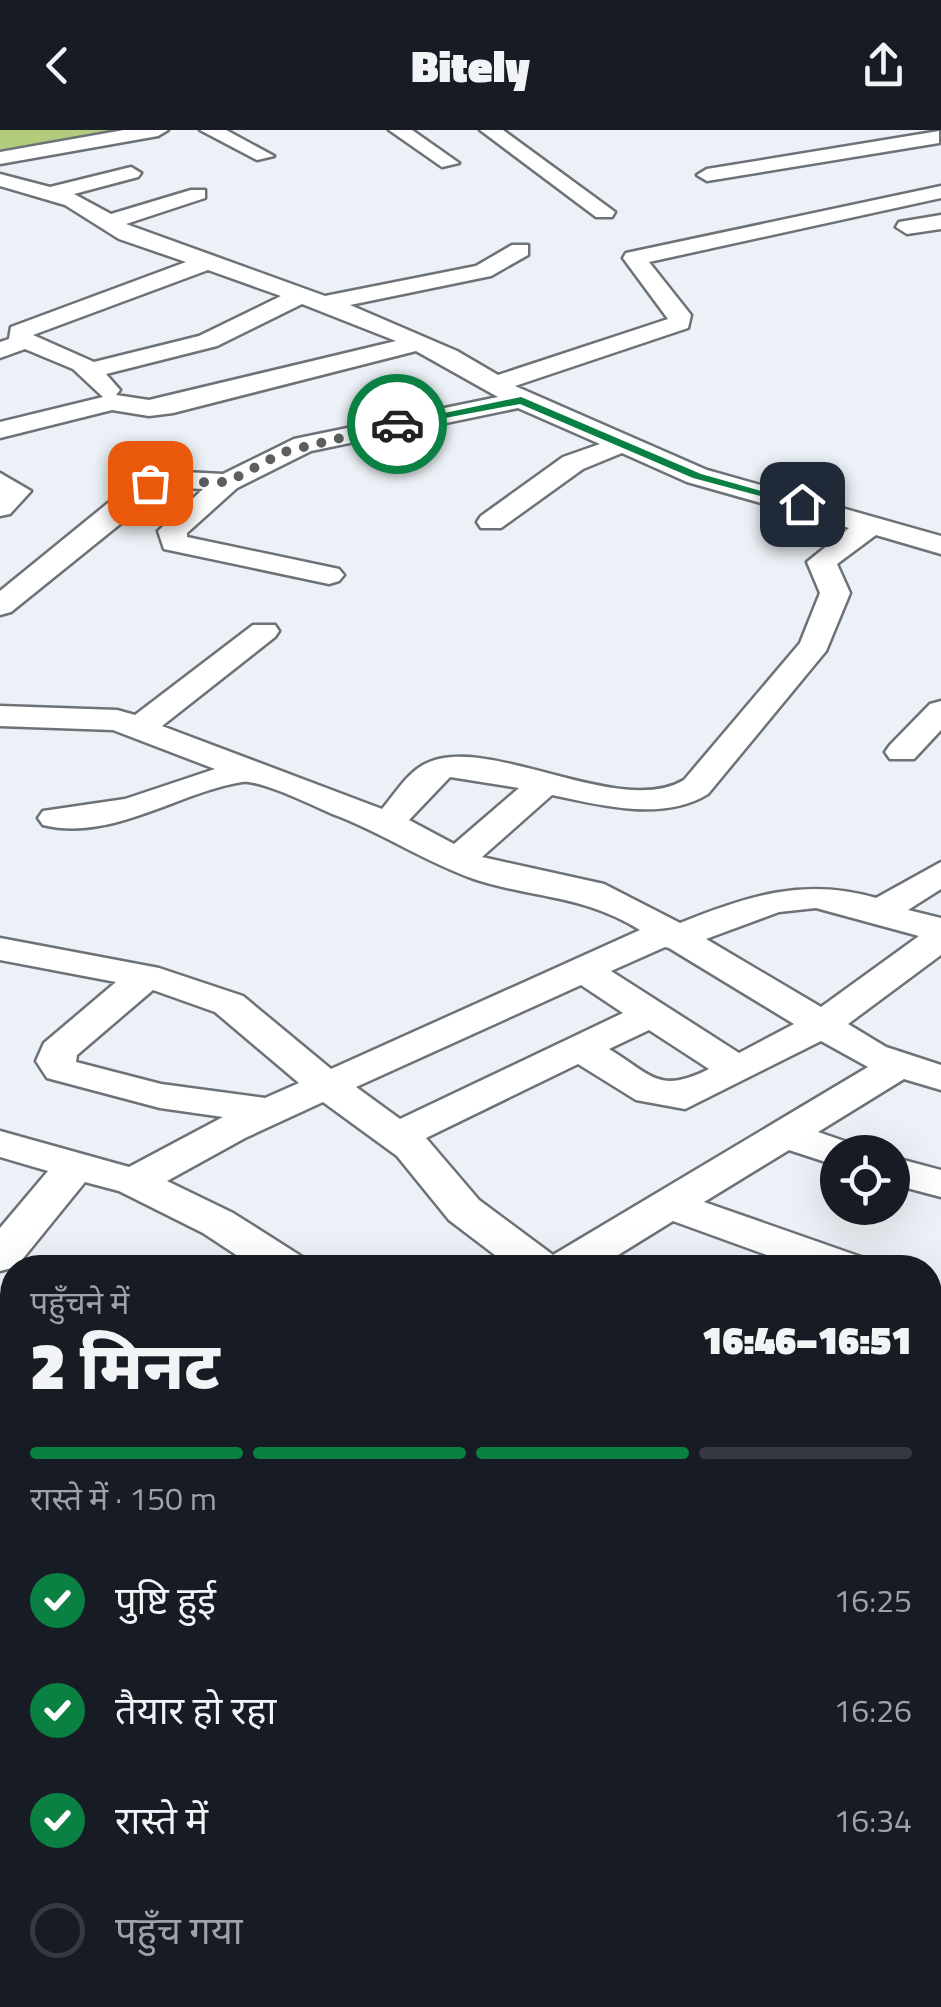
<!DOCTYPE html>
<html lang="hi">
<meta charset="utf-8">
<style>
body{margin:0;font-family:"Titillium Web","Noto Sans Devanagari",sans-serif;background:#20242c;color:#f1f3f6;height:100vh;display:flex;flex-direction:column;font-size:38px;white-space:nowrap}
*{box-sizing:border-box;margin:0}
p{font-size:32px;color:#9ea1a6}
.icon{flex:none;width:55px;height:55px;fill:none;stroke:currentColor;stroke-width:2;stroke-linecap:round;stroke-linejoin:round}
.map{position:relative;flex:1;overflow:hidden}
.details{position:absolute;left:0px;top:1125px;width:942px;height:752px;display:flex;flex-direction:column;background:#171b24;border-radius:40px 40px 0 0;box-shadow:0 10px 40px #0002}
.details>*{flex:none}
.controls{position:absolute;left:820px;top:1005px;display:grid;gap:20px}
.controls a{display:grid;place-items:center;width:90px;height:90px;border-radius:50%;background:#171b24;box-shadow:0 10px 40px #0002;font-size:50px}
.pin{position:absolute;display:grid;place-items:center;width:85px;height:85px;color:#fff;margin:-42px;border-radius:20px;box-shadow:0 5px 15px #0006}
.courier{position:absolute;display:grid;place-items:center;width:100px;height:100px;margin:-50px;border:8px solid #0b8043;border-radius:50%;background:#fff;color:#222;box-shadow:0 2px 12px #0007}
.headline em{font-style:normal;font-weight:800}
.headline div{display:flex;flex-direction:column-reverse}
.headline{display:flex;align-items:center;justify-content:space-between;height:170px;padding:0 30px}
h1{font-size:65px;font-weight:800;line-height:75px}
.bar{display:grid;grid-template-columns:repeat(4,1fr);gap:15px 10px;align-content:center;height:120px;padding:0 30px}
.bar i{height:12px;border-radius:8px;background:#363941}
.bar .selected{background:#0b8043}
.bar p{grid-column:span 4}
ol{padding:0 30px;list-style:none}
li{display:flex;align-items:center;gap:30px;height:110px}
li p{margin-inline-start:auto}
li .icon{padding:10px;border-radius:50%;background:#0b8043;color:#fff;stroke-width:4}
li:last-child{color:#9ea1a6}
li i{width:55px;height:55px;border:5px solid #363941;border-radius:50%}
header{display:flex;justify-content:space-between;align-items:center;height:130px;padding:0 30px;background:#171b24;font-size:45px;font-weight:800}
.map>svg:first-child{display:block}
</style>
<header><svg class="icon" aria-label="back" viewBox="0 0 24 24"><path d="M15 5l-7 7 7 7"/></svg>Bitely<svg class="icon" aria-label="share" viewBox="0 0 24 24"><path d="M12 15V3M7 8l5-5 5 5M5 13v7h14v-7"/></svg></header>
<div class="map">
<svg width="941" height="1877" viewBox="0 0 941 1877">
<rect width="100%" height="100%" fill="#ebf1f6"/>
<path fill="#b2cb7c" d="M0,0H136L0,23Z"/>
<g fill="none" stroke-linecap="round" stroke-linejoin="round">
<defs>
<path id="minor" d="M124,0H168L158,6L0,34V22Z
M200,0H226L274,26L257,30Z
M389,0H412L459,33L442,37Z
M480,0H503L615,82L612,87H596Z
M939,1V13L707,51L697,45L707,39Z
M131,37L141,43L138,47L74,64L111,84L191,60H205V68L126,94L325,166L476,136L512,115H528V125L491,146L350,175L457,221L498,245L668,189L623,128L626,123L941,56V68L649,132L691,185L688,198L515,256L707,340L941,406V424L876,405L837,434L850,463L826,521L708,664C663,692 600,675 552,665L482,727L604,754L680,793C747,766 805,747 876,768L941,732V759L908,780L941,788V825L848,894L886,917L941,935V960L904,949L818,1002L853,1014L859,1022H838V1036L789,1020L704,1072L864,1128L870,1138H803L673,1091L597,1138H512L449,1090L397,1026L323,972L245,1008L167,1051L233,1083L304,1128L310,1138H256L203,1103L119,1061L85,1052L16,1137L0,1141V1098L48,1041L0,1027V1001L129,1037L223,987L160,978L47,948L36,931L44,913L116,852L0,830V808L159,838L243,866L331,939L640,800C581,764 535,769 474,749C425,732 383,703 335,685C316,677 260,649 242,652C179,662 111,712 43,695L38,688L43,681L125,669L215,639L113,600L0,596V576L117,580L135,585L253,495H275L279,501L275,507L162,596L382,679C394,665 408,642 425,634C486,602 620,689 684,650L800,513L820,463L807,432L849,398L687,352L622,323L583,339L501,398H481L477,392L481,386L563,327L600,314L518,278L311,321L237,358L187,403V407L339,439L344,445L339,451L329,454L164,419L158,401L203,359L166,357L11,482L0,485V461L140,347L165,341L223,344L294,309L498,267L416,221L173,283L149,286L112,280L0,308V292L103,267L73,239L25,219L0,228V212L9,209L11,197L186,132L119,109L65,75L0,56V44L50,57ZM208,140L281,166L199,206L94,232L33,205ZM302,174L396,211L149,270L116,265L120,260L106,244L217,216ZM450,647L519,658L454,714L409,690ZM816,778L919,806L821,877L706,809L779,782ZM665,817L669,818L794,894L739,923L611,841ZM581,855L623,883L400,989L356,957ZM153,860L215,882L299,953L265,968L161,954L76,932L77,925ZM649,900L709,939C659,964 653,946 609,919ZM821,911L868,937L553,1125L479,1070L426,1008L578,934L636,970L685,979Z
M941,85V99L907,104L896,97L899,92Z
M0,343L31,361L10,384L0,386Z
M941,571V600L914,629H890L885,622L890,615L930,574Z
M892,1027L941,1040V1067L892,1054Z
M941,1174V1221L932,1224L941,1226V1259L930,1256V1177Z
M12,1252V1297L0,1301V1255Z
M0,1405L12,1409V1447L0,1443Z
M930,1446L941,1449V1487L930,1484Z
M12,1555V1610L0,1615V1559Z
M930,1720L941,1724V1772L930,1768Z
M12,1807V1865H25L21,1872L0,1877V1811Z
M340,1865H401L395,1877H335Z
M442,1865H523L528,1877H448Z
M722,1865H782L779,1877H719Z
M840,1865H928L933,1877H846Z"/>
</defs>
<use href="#minor" stroke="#6d7277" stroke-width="5"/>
<use href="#minor" fill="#fff" fill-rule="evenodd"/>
</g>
<path fill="#0b8043" d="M521,267L701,344L807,374L802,377L693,348L520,274L397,297L392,294Z"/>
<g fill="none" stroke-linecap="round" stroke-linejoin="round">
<path stroke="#5c5f62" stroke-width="10" stroke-dasharray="0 18" d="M150,353L228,352L284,322L397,294"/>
</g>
</svg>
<div class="controls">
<a><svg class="icon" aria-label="locate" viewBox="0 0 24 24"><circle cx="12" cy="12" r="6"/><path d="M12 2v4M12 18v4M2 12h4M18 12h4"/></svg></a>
</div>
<div class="pin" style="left:150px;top:353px;background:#ea580c"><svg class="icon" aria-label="bag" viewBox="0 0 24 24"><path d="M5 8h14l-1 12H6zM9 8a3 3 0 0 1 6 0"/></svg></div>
<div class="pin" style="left:802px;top:374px;background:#1f2937"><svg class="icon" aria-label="home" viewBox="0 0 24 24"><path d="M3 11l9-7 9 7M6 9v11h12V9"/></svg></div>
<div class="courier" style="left:397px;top:294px"><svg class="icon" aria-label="car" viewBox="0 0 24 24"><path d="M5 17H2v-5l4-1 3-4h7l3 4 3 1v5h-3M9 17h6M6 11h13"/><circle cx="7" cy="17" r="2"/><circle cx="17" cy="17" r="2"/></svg></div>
<section class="details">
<div class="headline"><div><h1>2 मिनट</h1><p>पहुँचने में</p></div><em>16:46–16:51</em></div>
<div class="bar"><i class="selected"></i><i class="selected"></i><i class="selected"></i><i></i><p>रास्ते में · 150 m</p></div>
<ol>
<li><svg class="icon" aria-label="check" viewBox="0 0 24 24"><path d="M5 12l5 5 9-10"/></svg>पुष्टि हुई<p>16:25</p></li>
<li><svg class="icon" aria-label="check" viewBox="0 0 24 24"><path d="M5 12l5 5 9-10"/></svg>तैयार हो रहा<p>16:26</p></li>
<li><svg class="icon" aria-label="check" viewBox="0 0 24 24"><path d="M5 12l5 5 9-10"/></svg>रास्ते में<p>16:34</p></li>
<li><i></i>पहुँच गया</li>
</ol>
</section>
</div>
